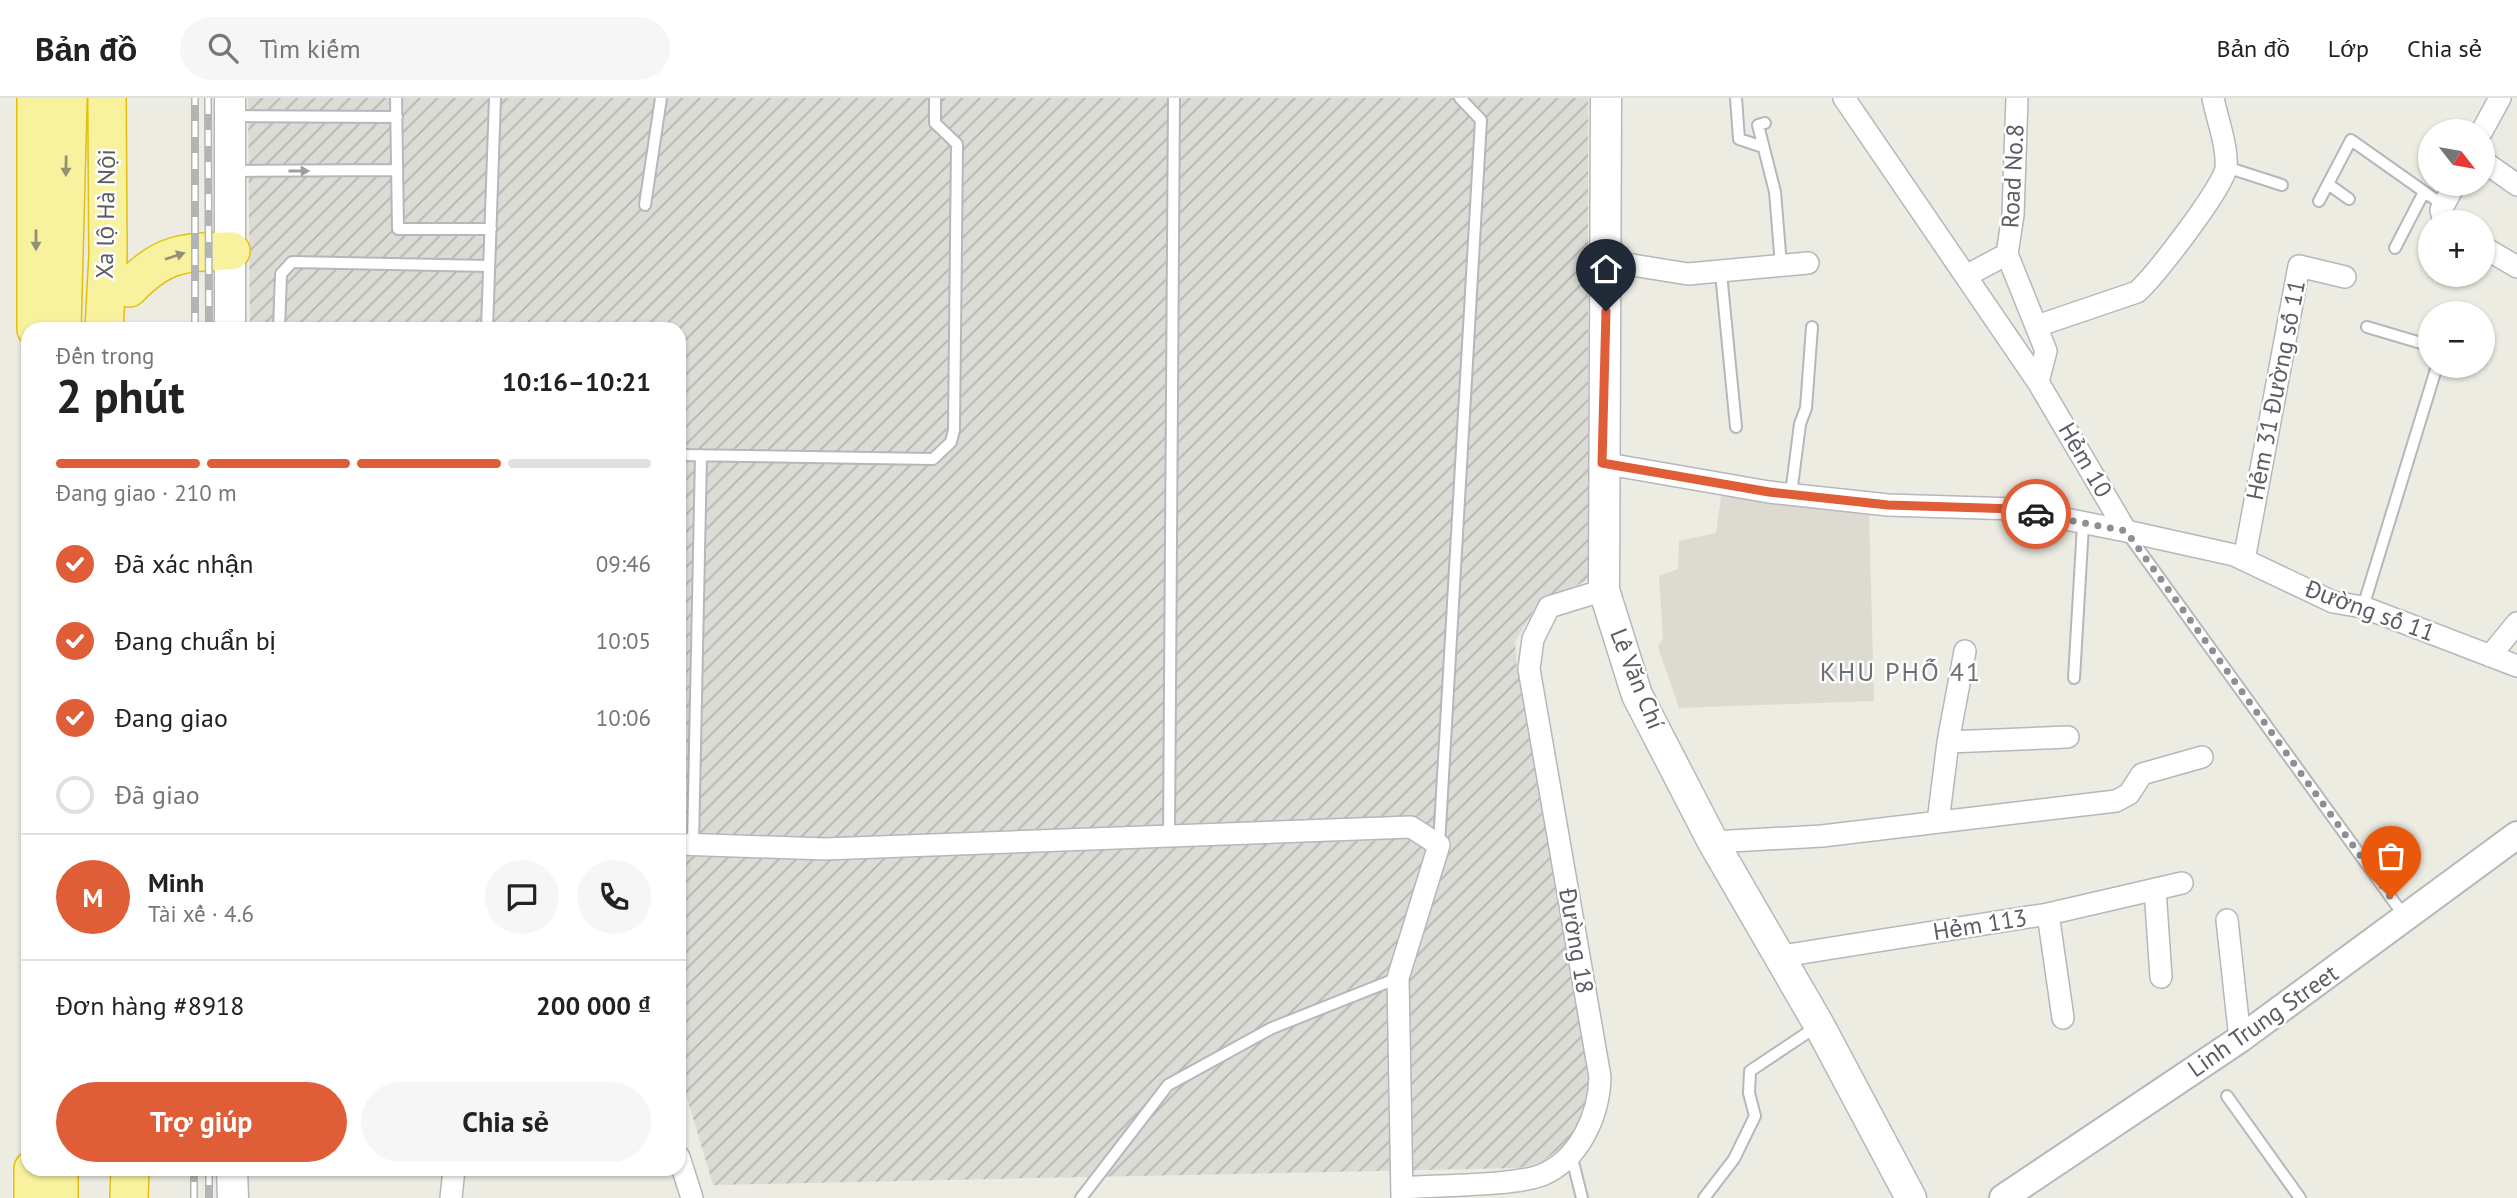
<!DOCTYPE html>
<html lang="vi">
<meta charset="utf-8">
<style>
body{margin:0;font-family:"PT Sans",sans-serif;background:#f6f6f6;color:#222;height:100vh;display:flex;flex-direction:column;font-size:26px;white-space:nowrap}
*{box-sizing:border-box;margin:0}
p{font-size:23px;color:#767676}
.icon{flex:none;width:38px;height:38px;fill:none;stroke:currentColor;stroke-width:2;stroke-linecap:round;stroke-linejoin:round}
.map{position:relative;flex:1;overflow:hidden}
.drawer{position:absolute;left:21px;top:224px;width:665px;height:854px;display:flex;flex-direction:column;background:#fff;border-radius:21px;box-shadow:0 2px 5px #0004}
.drawer>*{flex:none}
.needle{width:46px;rotate:121deg}
.fabs{position:absolute;left:2418px;top:21px;display:grid;gap:14px}
.fabs a{display:grid;place-items:center;width:77px;height:77px;border-radius:50%;background:#fff;box-shadow:0 2px 5px #0004;font-size:35px}
.pin{position:absolute;display:grid;place-items:center;width:60px;height:60px;color:#fff;margin:-72px -30px;border-radius:50% 50% 50% 0;rotate:-45deg;box-shadow:0 0 7px #0007}
.pin .icon{rotate:45deg}
.courier{position:absolute;display:grid;place-items:center;width:70px;height:70px;margin:-35px;border:5px solid #df5d37;border-radius:50%;background:#fff;color:#222;box-shadow:0 2px 9px #0007}
.summary em{font-style:normal;font-weight:700}
.summary div{display:flex;flex-direction:column-reverse}
.summary{display:flex;align-items:center;justify-content:space-between;height:119px;padding:0 35px}
h1{font-size:46px;font-weight:700;line-height:52px}
.bar{display:grid;grid-template-columns:repeat(4,1fr);gap:10px 7px;align-content:center;height:84px;padding:0 35px}
.bar i{height:9px;border-radius:5px;background:#e0e0e0}
.bar .selected{background:#df5d37}
.bar p{grid-column:span 4}
.line{display:flex;align-items:center;gap:18px;padding:0 35px;border-top:2px solid #e0e0e0}
.line div{flex:1}
.round{display:grid;place-items:center;flex:none;width:74px;height:74px;border-radius:37px;background:#f6f6f6}
ol{padding:0 35px;list-style:none}
li{display:flex;align-items:center;gap:21px;height:77px}
li p{margin-inline-start:auto}
li .icon{padding:7px;border-radius:50%;background:#df5d37;color:#fff;stroke-width:4}
li:last-child{color:#767676}
li i{width:38px;height:38px;border:4px solid #e0e0e0;border-radius:50%}
.action{display:flex;gap:14px;margin-top:auto;padding:14px 35px}
.action a{flex:1;height:80px;border-radius:42px;background:#df5d37;color:#fff;font-size:28px;font-weight:700;line-height:80px;text-align:center}
.action a+a{background:#f6f6f6;color:#222}
header{display:flex;align-items:center;gap:42px;box-sizing:border-box;height:98px;padding:0 35px;background:#fff;border-bottom:2px solid #e0e0e0}
header strong{font-size:33px}
nav{display:flex;gap:38px;margin-inline-start:auto;font-size:24px}
.search{width:490px;height:63px;background:#f6f6f6;display:flex;align-items:center;gap:18px;box-sizing:border-box;padding:0 24px;border-radius:38px;color:#767676;font-size:26px}
.map>svg:first-child{display:block}
</style>
<header>
<strong>Bản đồ</strong>
<div class="search"><svg class="icon" aria-label="search" viewBox="0 0 24 24"><circle cx="10" cy="10" r="6"/><path d="M15 15l6 6"/></svg>Tìm kiếm</div>
<nav><a>Bản đồ</a><a>Lớp</a><a>Chia sẻ</a></nav>
</header>
<div class="map">
<svg width="2517" height="1100" viewBox="0 0 2517 1100">
<defs>
<pattern id="industrial-furrows" width="10" height="10" patternUnits="userSpaceOnUse" patternTransform="scale(1.75)"><rect width="10" height="10" fill="#dcdbd5"/><path d="M-1 1l2-2M0 10L10 0M9 11l2-2" fill="none" stroke="#b5b5b0"/></pattern>
</defs>
<rect width="100%" height="100%" fill="#edece3"/>
<path fill="url(#industrial-furrows)" d="M248,0H1588V482L1548,501L1534,512L1515,544L1517,571L1596,990L1578,1028L1563,1048L1538,1067L1518,1070L713,1087L679,973V231H250Z"/>
<path fill="#dddbd1" d="M1722,391L1869,412L1874,603L1679,610L1658,549L1663,539L1659,478L1678,471L1679,443L1716,435Z"/>
<g fill="none" stroke-linecap="round" stroke-linejoin="round">
<defs>
<path id="service" d="M396,0L398,131H491
M1736,0L1739,41L1763,49
M231,18L397,19
M1765,25L1758,27L1775,94L1781,167
M2226,69L2282,87
M233,73L397,72
M2328,86L2349,101
M2319,103L2351,42L2443,107
M645,107L661,0
M2395,150L2424,94
M1721,175L1736,329
M2367,229L2431,248
M279,231L281,176L292,164L489,168
M487,231L495,0
M679,357L933,361L951,344L954,332L957,46L935,25V0
M1791,396L1800,326L1806,310L1812,229
M2127,435L2405,819
M2363,509L2437,268
M2074,580L2083,427
M1169,738L1174,0
M693,746L701,357
M1439,747L1481,22L1460,0
M2227,998L2300,1100
M1571,1056L1582,1100
M1081,1100L1168,987L1272,930L1398,880
M1704,1100L1734,1061L1755,1018L1749,995L1750,973L1816,929"/>
<path id="minor" d="M1844,0L2038,284L2126,433
M2017,0L2013,117L2007,156L2046,253L2038,284
M2482,33L2500,0
M2483,63L2517,87
M2444,124L2441,112L2455,86
M2483,149L2517,169
M1607,163L1688,176L1808,165
M1966,178L2007,156
M2037,228L2137,194C2155,178 2223,90 2226,70C2228,49 2217,21 2213,0
M1602,365L1769,394L1888,407L2015,411L2126,433L2234,457L2333,504L2363,509L2517,568
M2244,462L2299,168L2345,179
M2490,558L2517,525
M1948,644L2068,639
M1938,724L1948,644L1965,553
M1713,744L1822,738L2116,703L2129,696L2142,676L2202,659
M679,746L825,751L1411,729L1439,747L1398,880L1402,1100
M2155,791L2161,879
M2048,816L2063,920
M2227,822L2240,941
M1776,859L2048,816L2182,785
M679,1059L692,1100
M1402,1090C1435,1087 1515,1088 1542,1077C1580,1061 1599,1017 1600,979L1529,571L1533,541L1549,509L1604,492
M451,1100L454,1071"/>
<path id="tertiary" d="M2003,1100L2240,941L2517,737"/>
<path id="secondary" d="M230,0V231
M1606,0L1604,492L1637,597L1713,744L1819,927L1911,1100
M232,1071L233,1100"/>
<path id="trunk" d="M36,0V231
M129,190C163,154 184,154 231,153
M62,231L68,0
M104,231L108,158L107,0
M33,1100V1071
M59,1100V1071
M129,1100L130,1071"/>
</defs>
<use href="#service" stroke="#b5b7bc" stroke-width="14"/>
<use href="#minor" stroke="#b5b7bc" stroke-width="24"/>
<use href="#tertiary" stroke="#b5b7bc" stroke-width="30"/>
<use href="#secondary" stroke="#b6b8be" stroke-width="33"/>
<use href="#trunk" stroke="#e2c00d" stroke-width="40"/>
<use href="#service" stroke="#fff" stroke-width="10"/>
<use href="#minor" stroke="#fff" stroke-width="21"/>
<use href="#tertiary" stroke="#fff" stroke-width="26"/>
<use href="#secondary" stroke="#fff" stroke-width="30"/>
<use href="#trunk" stroke="#f8f29e" stroke-width="37"/>
<defs>
<path id="rail" d="M208,0L209,231
M195,231V0
M209,1071V1100
M194,1100V1071"/>
</defs>
<use href="#rail" stroke="#b3b4b4" stroke-width="8"/>
<use href="#rail" stroke="#fff" stroke-width="5" stroke-dasharray="16" stroke-linecap="butt"/>
</g>
<defs><path id="oneway-solid" d="M-6-.8H1V-3.2L6.5 0L1 3.2V.8H-6Z" transform="scale(1.75)"/></defs>
<g fill="#929178">
<use href="#oneway-solid" transform="translate(66 68) rotate(91)"/>
<use href="#oneway-solid" transform="translate(36 142) rotate(90)"/>
<use href="#oneway-solid" transform="translate(175 158) rotate(-18)"/>
</g>
<use fill="#9d9ea1" href="#oneway-solid" transform="translate(299 73)"/>
<g fill="none" stroke-linecap="round" stroke-linejoin="round">
<path stroke="#8e8f90" stroke-width="7" stroke-dasharray="0 12.6" d="M2036,416L2126,433L2391,800"/>
<path stroke="#df5d37" stroke-width="9" d="M1606,213L1602,365L1769,394L1888,407L2015,411L2036,416"/>
</g>
<g text-anchor="middle" stroke-width="5" stroke-linejoin="round" paint-order="stroke">
<g font-size="24" fill="#5b5d63" stroke="#fff">
<text transform="translate(2013 78) rotate(-87)" y="8">Road No.8</text>
<text transform="translate(106 116) rotate(-89)" y="8">Xa lộ Hà Nội</text>
<text transform="translate(2276 292) rotate(-79)" y="8">Hẻm 31 Đường số 11</text>
<text transform="translate(2085 362) rotate(60)" y="8">Hẻm 10</text>
<text transform="translate(2370 513) rotate(20)" y="8">Đường số 11</text>
<text transform="translate(1637 581) rotate(68)" y="8">Lê Văn Chí</text>
<text transform="translate(1980 827) rotate(-9)" y="8">Hẻm 113</text>
<text transform="translate(1576 843) rotate(80)" y="8">Đường 18</text>
<text transform="translate(2263 923) rotate(-35)" y="8">Linh Trung Street</text>
</g>
<g font-size="26" letter-spacing="2" fill="#6c6f75" stroke="#fff">
<text x="1901" y="583">KHU PHỐ 41</text>
</g>
</g>
</svg>
<div class="fabs">
<a><svg class="needle" viewBox="-14 -14 28 28"><path d="M0-13l5 13h-10z" fill="#e53935"/><path d="M0 13l5-13h-10z" fill="#767676"/></svg></a>
<a>+</a>
<a>−</a>
</div>
<div class="pin" style="left:2391px;top:800px;background:#ea580c"><svg class="icon" aria-label="bag" viewBox="0 0 24 24"><path d="M5 8h14l-1 12H6zM9 8a3 3 0 0 1 6 0"/></svg></div>
<div class="pin" style="left:1606px;top:213px;background:#1f2937"><svg class="icon" aria-label="home" viewBox="0 0 24 24"><path d="M3 11l9-7 9 7M6 9v11h12V9"/></svg></div>
<div class="courier" style="left:2036px;top:416px"><svg class="icon" aria-label="car" viewBox="0 0 24 24"><path d="M5 17H2v-5l4-1 3-4h7l3 4 3 1v5h-3M9 17h6M6 11h13"/><circle cx="7" cy="17" r="2"/><circle cx="17" cy="17" r="2"/></svg></div>
<section class="drawer">
<div class="summary"><div><h1>2 phút</h1><p>Đến trong</p></div><em>10:16–10:21</em></div>
<div class="bar"><i class="selected"></i><i class="selected"></i><i class="selected"></i><i></i><p>Đang giao · 210 m</p></div>
<ol>
<li><svg class="icon" aria-label="check" viewBox="0 0 24 24"><path d="M5 12l5 5 9-10"/></svg>Đã xác nhận<p>09:46</p></li>
<li><svg class="icon" aria-label="check" viewBox="0 0 24 24"><path d="M5 12l5 5 9-10"/></svg>Đang chuẩn bị<p>10:05</p></li>
<li><svg class="icon" aria-label="check" viewBox="0 0 24 24"><path d="M5 12l5 5 9-10"/></svg>Đang giao<p>10:06</p></li>
<li><i></i>Đã giao</li>
</ol>
<div class="line" style="height:126px"><b class="round" style="background:#df5d37;color:#fff">M</b><div><b>Minh</b><p>Tài xế · 4.6</p></div><a class="round"><svg class="icon" aria-label="chat" viewBox="0 0 24 24"><path d="M4 5h16v11H9l-5 4z"/></svg></a><a class="round"><svg class="icon" aria-label="phone" viewBox="0 0 24 24"><path d="M5 4h4l2 5-3 2q2 4 5 5l2-3 5 2v4C11 20 4 13 5 4z"/></svg></a></div>
<div class="line" style="height:91px"><div>Đơn hàng #8918</div><b>200 000 ₫</b></div>
<div class="action"><a>Trợ giúp</a><a>Chia sẻ</a></div>
</section>
</div>
